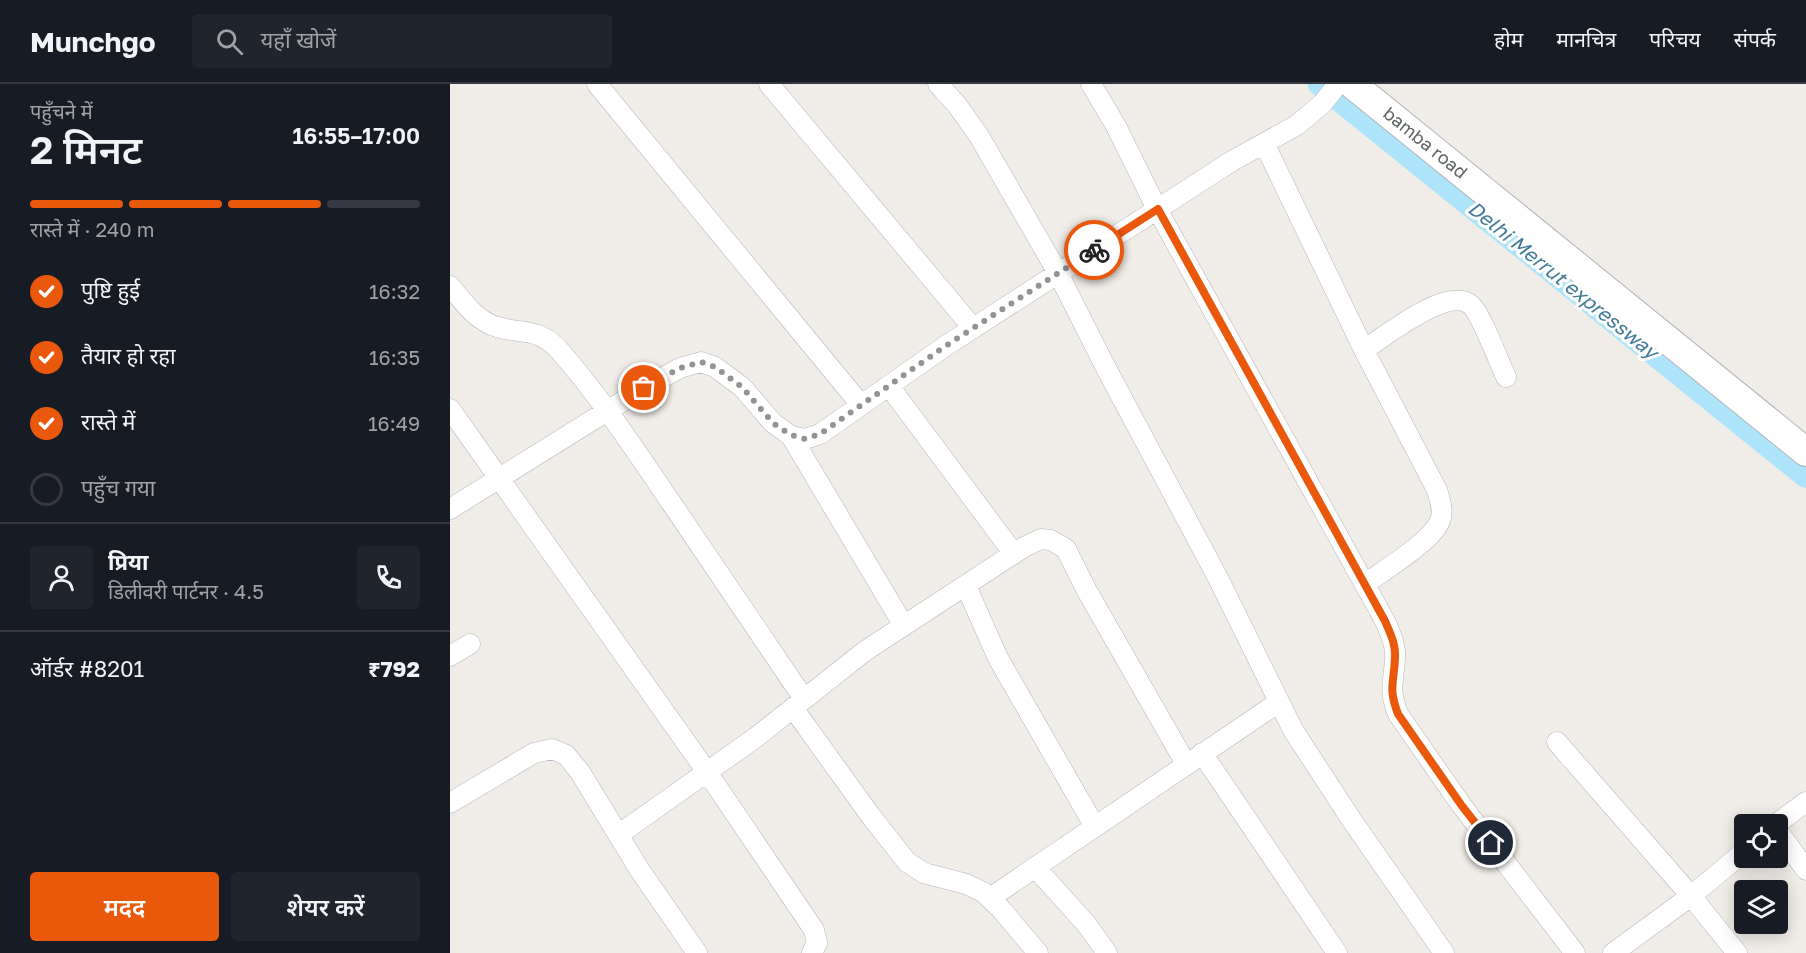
<!DOCTYPE html>
<html lang="hi">
<meta charset="utf-8">
<style>
body{margin:0;font-family:"Golos Text","Noto Sans Devanagari",sans-serif;background:#20242c;color:#f1f3f6;height:100vh;display:flex;flex-direction:column;font-size:22px;white-space:nowrap}
*{box-sizing:border-box;margin:0}
p{font-size:20px;color:#9ea1a6}
.icon{flex:none;width:33px;height:33px;fill:none;stroke:currentColor;stroke-width:2;stroke-linecap:round;stroke-linejoin:round}
.map{position:relative;flex:1;overflow:hidden}
.sheet{display:flex;flex-direction:column;background:#171b24;width:450px}
.sheet>*{flex:none}
.tools{position:absolute;left:1284px;top:730px;display:grid;gap:12px}
.tools a{display:grid;place-items:center;width:54px;height:54px;border-radius:6px;background:#171b24;box-shadow:0 3px 15px #0003;font-size:30px}
.pin{position:absolute;display:grid;place-items:center;width:51px;height:51px;color:#fff;margin:-26px;border:3px solid #fff;border-radius:50%;box-shadow:0 2px 6px #0007}
.courier{position:absolute;display:grid;place-items:center;width:60px;height:60px;margin:-30px;border:4px solid #ea580c;border-radius:50%;background:#fff;color:#222;box-shadow:0 2px 8px #0007}
.headline em{font-style:normal;font-weight:600}
.headline div{display:flex;flex-direction:column-reverse}
.headline{display:flex;align-items:center;justify-content:space-between;height:102px;padding:0 30px}
h1{font-size:39px;font-weight:600;line-height:45px}
.bar{display:grid;grid-template-columns:repeat(4,1fr);gap:9px 6px;align-content:center;height:72px;padding:0 30px}
.bar i{height:8px;border-radius:4px;background:#363941}
.bar .current{background:#ea580c}
.bar p{grid-column:span 4}
.line{display:flex;align-items:center;gap:15px;padding:0 30px;border-top:2px solid #363941}
.line div{flex:1}
.round{display:grid;place-items:center;flex:none;width:63px;height:63px;border-radius:6px;background:#20242c}
ol{padding:0 30px;list-style:none}
li{display:flex;align-items:center;gap:18px;height:66px}
li p{margin-inline-start:auto}
li .icon{padding:6px;border-radius:50%;background:#ea580c;color:#fff;stroke-width:4}
li:last-child{color:#9ea1a6}
li i{width:33px;height:33px;border:3px solid #363941;border-radius:50%}
.action{display:flex;gap:12px;margin-top:auto;padding:12px 30px}
.action a{flex:1;height:69px;border-radius:6px;background:#ea580c;color:#fff;font-size:24px;font-weight:600;line-height:69px;text-align:center}
.action a+a{background:#20242c;color:#f1f3f6}
header{display:flex;align-items:center;gap:36px;box-sizing:border-box;height:84px;padding:0 30px;background:#171b24;border-bottom:2px solid #363941}
header strong{font-size:28px}
nav{display:flex;gap:33px;margin-inline-start:auto;font-size:21px}
.search{width:420px;height:54px;background:#20242c;display:flex;align-items:center;gap:15px;box-sizing:border-box;padding:0 21px;border-radius:6px;color:#9ea1a6;font-size:22px}
main{display:flex;flex:1;min-height:0}
.map>svg:first-child{display:block}
</style>
<header>
<strong>Munchgo</strong>
<div class="search"><svg class="icon" aria-label="search" viewBox="0 0 24 24"><circle cx="10" cy="10" r="6"/><path d="M15 15l6 6"/></svg>यहाँ खोजें</div>
<nav><a>होम</a><a>मानचित्र</a><a>परिचय</a><a>संपर्क</a></nav>
</header>
<main>
<section class="sheet">
<div class="headline"><div><h1>2 मिनट</h1><p>पहुँचने में</p></div><em>16:55–17:00</em></div>
<div class="bar"><i class="current"></i><i class="current"></i><i class="current"></i><i></i><p>रास्ते में · 240 m</p></div>
<ol>
<li><svg class="icon" aria-label="check" viewBox="0 0 24 24"><path d="M5 12l5 5 9-10"/></svg>पुष्टि हुई<p>16:32</p></li>
<li><svg class="icon" aria-label="check" viewBox="0 0 24 24"><path d="M5 12l5 5 9-10"/></svg>तैयार हो रहा<p>16:35</p></li>
<li><svg class="icon" aria-label="check" viewBox="0 0 24 24"><path d="M5 12l5 5 9-10"/></svg>रास्ते में<p>16:49</p></li>
<li><i></i>पहुँच गया</li>
</ol>
<div class="line" style="height:108px"><a class="round"><svg class="icon" aria-label="person" viewBox="0 0 24 24"><circle cx="12" cy="8" r="4"/><path d="M4 21q1-7 8-7t8 7"/></svg></a><div><b>प्रिया</b><p>डिलीवरी पार्टनर · 4.5</p></div><a class="round"><svg class="icon" aria-label="phone" viewBox="0 0 24 24"><path d="M5 4h4l2 5-3 2q2 4 5 5l2-3 5 2v4C11 20 4 13 5 4z"/></svg></a></div>
<div class="line" style="height:78px"><div>ऑर्डर #8201</div><b>₹792</b></div>
<div class="action"><a>मदद</a><a>शेयर करें</a></div>
</section>
<div class="map">
<svg width="1356" height="869" viewBox="0 0 1356 869">
<rect width="100%" height="100%" fill="#f0ede8"/>
<g fill="none" stroke-linecap="round" stroke-linejoin="round">
<path stroke="#aee4f9" stroke-width="24" d="M870,0L1356,392"/>
<defs>
<path id="street" d="M147,0L411,321
M319,0L523,244
M488,0L507,21L529,52L608,189L656,284L768,494L843,646L901,735L994,869
M641,0L666,42L707,125L935,537C940,548 946,561 945,574C944,599 938,604 948,630L1012,722L1125,869
M814,59L914,266L987,406C990,416 994,427 990,437C981,458 934,486 915,500
M0,202C13,218 27,237 47,243C73,250 89,244 109,266C151,314 186,367 222,420C266,485 310,550 354,615
M914,266C934,253 998,201 1021,221C1031,230 1049,278 1056,293
M439,302L564,470
M0,325L257,688L364,846L367,859L362,869
M341,352L454,542
M0,425L194,304L230,284L251,278L265,283L292,303L323,339L341,352L355,355L370,350L494,263L782,77L847,41L872,20L888,0
M516,502L548,574L645,743
M0,572L20,560
M343,624L420,731L457,778L474,789L516,800L533,808L550,824L588,869
M1107,658L1241,812L1287,869
M752,669L887,869
M0,719L84,669L102,665L116,671L130,688L189,785L247,869
M1325,741L1356,718
M1328,747L1356,786
M168,751L305,654L415,567L574,463L591,455L601,456L616,465L637,507L736,680
M585,783L637,841L657,869
M540,814L829,618
M1163,869L1241,812L1294,768"/>
<path id="secondary" d="M902,0L1356,368"/>
</defs>
<use href="#street" stroke="#b3b6b9" stroke-width="21"/>
<use href="#secondary" stroke="#b2b5b9" stroke-width="30"/>
<use href="#street" stroke="#fff" stroke-width="20"/>
<use href="#secondary" stroke="#fff" stroke-width="28"/>
</g>
<g fill="none" stroke-linecap="round" stroke-linejoin="round">
<path stroke="#929494" stroke-width="6" stroke-dasharray="0 10.8" d="M194,304L230,284L251,278L265,283L292,303L323,339L341,351L355,355L370,350L494,263L644,166"/>
<path stroke="#ea580c" stroke-width="8" d="M644,166L708,125L935,537C940,549 946,560 945,574C944,599 938,604 948,630L1012,722L1041,759"/>
</g>
<g text-anchor="middle" stroke-width="6" stroke-linejoin="round" paint-order="stroke">
<g font-size="18" fill="#5f6467" stroke="#fff">
<text transform="translate(975 59) rotate(39)" y="6">bamba road</text>
</g>
<g font-size="20" font-style="italic" fill="#447b9a" stroke="#fff">
<text transform="translate(1113 196) rotate(39)" y="7">Delhi Merrut expressway</text>
</g>
</g>
</svg>
<div class="tools">
<a><svg class="icon" aria-label="locate" viewBox="0 0 24 24"><circle cx="12" cy="12" r="6"/><path d="M12 2v4M12 18v4M2 12h4M18 12h4"/></svg></a>
<a><svg class="icon" aria-label="layers" viewBox="0 0 24 24"><path d="M12 4l9 5-9 5-9-5zM3 14l9 5 9-5"/></svg></a>
</div>
<div class="pin" style="left:194px;top:304px;background:#ea580c"><svg class="icon" aria-label="bag" viewBox="0 0 24 24"><path d="M5 8h14l-1 12H6zM9 8a3 3 0 0 1 6 0"/></svg></div>
<div class="pin" style="left:1041px;top:759px;background:#1f2937"><svg class="icon" aria-label="home" viewBox="0 0 24 24"><path d="M3 11l9-7 9 7M6 9v11h12V9"/></svg></div>
<div class="courier" style="left:644px;top:166px"><svg class="icon" aria-label="bike" viewBox="0 0 24 24"><circle cx="6" cy="16" r="4"/><circle cx="18" cy="16" r="4"/><path d="M6 16l4-8h5l3 8M10 8l3 8H6M13 5h3"/></svg></div>
</div>
</main>
